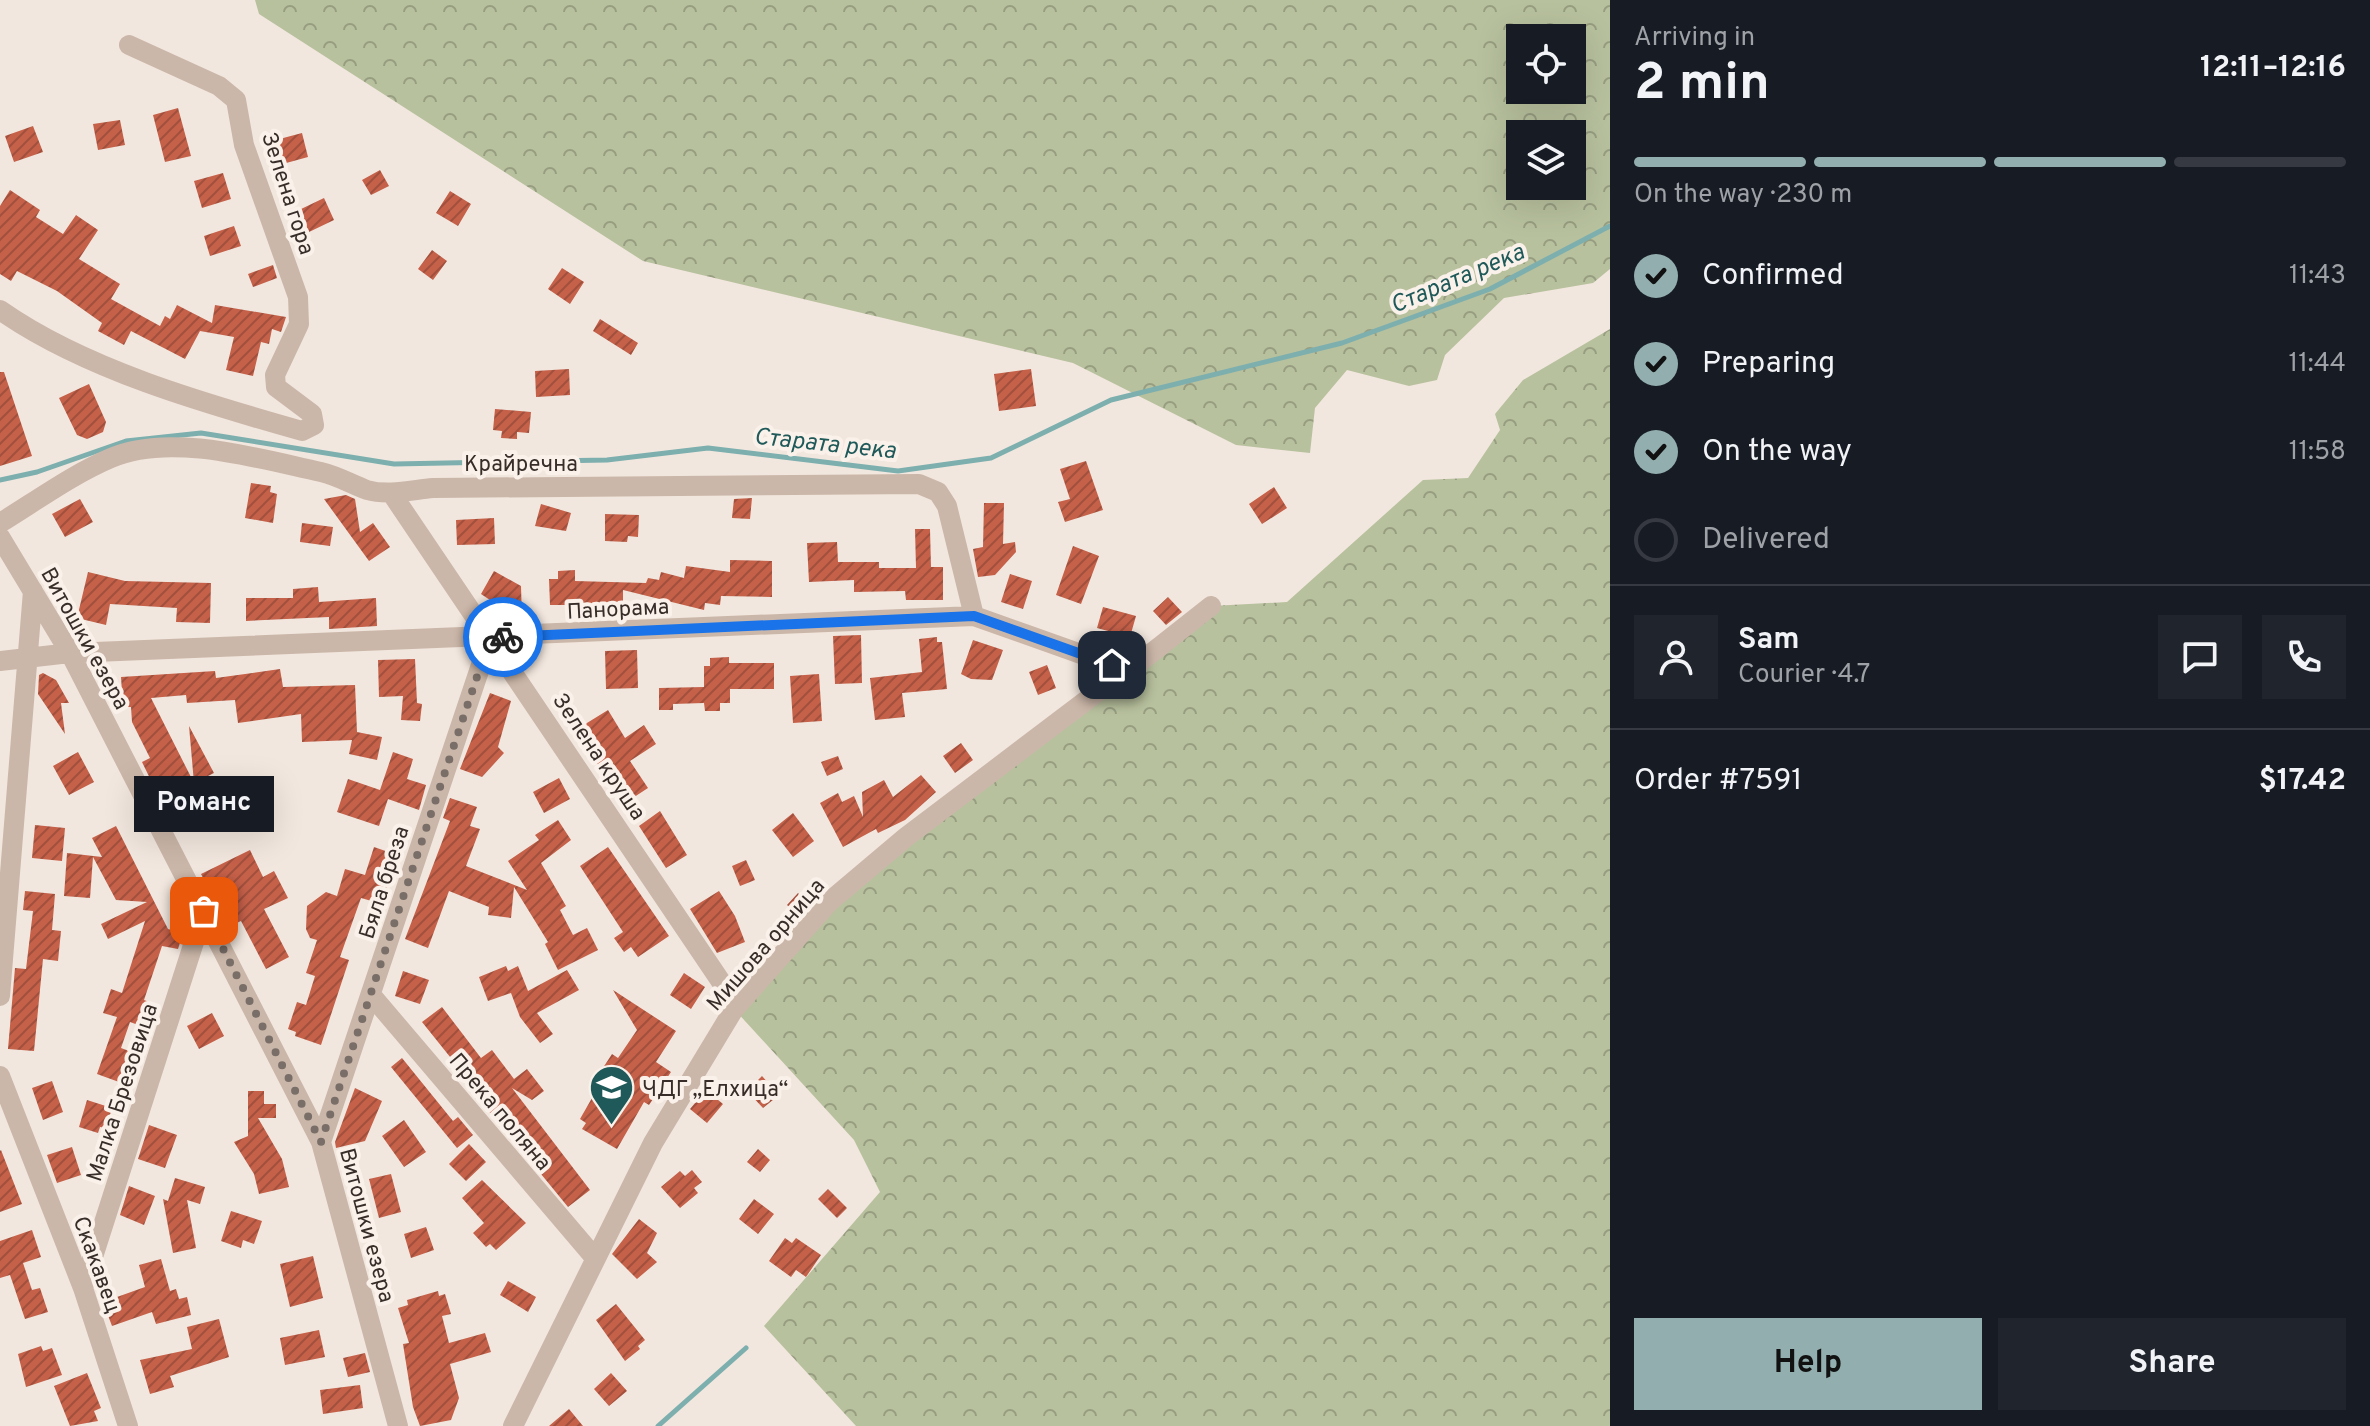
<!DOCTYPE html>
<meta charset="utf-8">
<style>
body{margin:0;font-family:Overpass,sans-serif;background:#20242c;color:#f1f3f6;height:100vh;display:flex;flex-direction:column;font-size:30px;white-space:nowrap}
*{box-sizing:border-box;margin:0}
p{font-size:26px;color:#9ea1a6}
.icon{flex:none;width:44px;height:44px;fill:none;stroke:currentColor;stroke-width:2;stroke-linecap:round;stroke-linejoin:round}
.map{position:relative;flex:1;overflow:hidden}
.panel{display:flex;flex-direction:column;background:#171b24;width:760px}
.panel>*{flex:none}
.tools{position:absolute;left:1506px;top:24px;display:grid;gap:16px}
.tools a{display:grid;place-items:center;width:80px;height:80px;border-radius:0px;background:#171b24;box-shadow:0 8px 32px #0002;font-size:40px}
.pin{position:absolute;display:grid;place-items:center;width:68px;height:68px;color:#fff;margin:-34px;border-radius:16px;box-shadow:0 4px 12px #0006}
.courier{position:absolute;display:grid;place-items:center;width:80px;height:80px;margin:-40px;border:6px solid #1a73e8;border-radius:50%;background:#fff;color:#222;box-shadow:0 2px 10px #0007}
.bubble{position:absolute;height:56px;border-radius:0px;background:#171b24;box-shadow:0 8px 32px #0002;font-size:26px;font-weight:700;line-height:56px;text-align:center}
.head em{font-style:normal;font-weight:700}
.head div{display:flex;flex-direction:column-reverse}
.head{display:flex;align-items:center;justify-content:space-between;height:136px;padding:0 24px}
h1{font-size:52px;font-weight:700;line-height:60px}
.bar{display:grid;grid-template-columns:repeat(4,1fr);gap:12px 8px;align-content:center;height:96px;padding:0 24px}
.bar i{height:10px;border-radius:6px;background:#363941}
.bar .current{background:#92aeaf}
.bar p{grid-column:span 4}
.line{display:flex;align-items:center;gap:20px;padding:0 24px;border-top:2px solid #363941}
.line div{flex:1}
.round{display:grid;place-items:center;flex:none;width:84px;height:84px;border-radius:0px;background:#20242c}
ol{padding:0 24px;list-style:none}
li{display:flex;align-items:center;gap:24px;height:88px}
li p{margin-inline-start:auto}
li .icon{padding:8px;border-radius:50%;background:#92aeaf;color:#111;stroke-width:4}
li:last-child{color:#9ea1a6}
li i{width:44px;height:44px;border:4px solid #363941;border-radius:50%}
.primary-button{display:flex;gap:16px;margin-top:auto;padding:16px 24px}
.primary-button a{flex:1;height:92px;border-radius:0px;background:#92aeaf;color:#111;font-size:32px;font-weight:700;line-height:92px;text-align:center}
.primary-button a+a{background:#20242c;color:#f1f3f6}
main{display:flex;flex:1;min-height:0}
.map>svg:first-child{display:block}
</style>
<main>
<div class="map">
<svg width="1610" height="1426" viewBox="0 0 1610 1426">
<defs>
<pattern id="forest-crowns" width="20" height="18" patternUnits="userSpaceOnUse" patternTransform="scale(2)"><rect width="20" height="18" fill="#b8c19e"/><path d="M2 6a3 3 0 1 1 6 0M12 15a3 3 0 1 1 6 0" fill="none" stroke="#979d81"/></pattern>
<pattern id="building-hatch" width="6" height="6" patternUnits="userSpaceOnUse" patternTransform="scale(2)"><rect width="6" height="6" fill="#c56049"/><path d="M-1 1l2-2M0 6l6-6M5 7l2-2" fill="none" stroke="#a1503d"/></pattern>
</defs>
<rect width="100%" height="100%" fill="#f2e7de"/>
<path fill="url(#forest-crowns)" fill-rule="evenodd" d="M255,0H1610V269L1593,283L1504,298L1445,355L1437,380L1409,386L1347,370L1315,408L1310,453L1236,445L1073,363L643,261L259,14ZM1520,38H1572V90H1520ZM1520,134H1572V186H1520Z
M1610,329V1426H856L764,1326L880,1192L854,1140L734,1009L829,902L1100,690L1112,665L1211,606L1287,602L1423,480L1468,478L1500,430L1495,414L1523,380Z"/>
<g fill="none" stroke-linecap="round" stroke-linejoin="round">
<path stroke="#7dafae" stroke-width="5" d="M0,480L37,472L126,441L201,433L394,464L607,460L708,448L898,471L991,458L1111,400L1342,343L1490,289L1610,226
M658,1426L746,1348"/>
</g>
<path fill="url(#building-hatch)" d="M178,108L191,156L165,162L153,115Z
M120,120L125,145L98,150L93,124Z
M33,126L43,152L14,162L5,136Z
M302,133L308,157L279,165L272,141Z
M380,170L389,186L371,195L362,180Z
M223,173L231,199L202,208L194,181Z
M10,190L40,210L36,217L63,234L76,215L98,230L79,259L120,284L111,299L160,326L165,316L170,319L177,305L212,323L215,305L286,317L281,332L272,329L269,344L261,342L253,376L226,370L234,337L200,331L185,359L131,331L124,345L98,331L102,323L57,291L17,271L11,281L0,274V206Z
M450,191L471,204L458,226L436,213Z
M324,198L334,220L309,232L299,210Z
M234,226L241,246L210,256L204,236Z
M432,250L447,261L433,280L418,269Z
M273,265L277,278L253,287L248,274Z
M562,268L584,282L570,304L548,289Z
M600,319L638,343L631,355L593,331Z
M569,369L570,395L536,397L535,371Z
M1031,369L1036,406L999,411L994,374Z
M0,372H4L32,456L0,466Z
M89,384L106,422L103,432L87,439L77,435L59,398Z
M495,409L531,412L529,433L517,432V439L501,438L502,431L493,430Z
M1086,461L1103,510L1065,522L1058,502L1070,499L1060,469Z
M251,483L271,486L270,492L277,494L273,523L245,518Z
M1274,487L1287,508L1262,524L1249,504Z
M346,495L355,499L360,532L373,523L390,547L369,561L324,499Z
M752,498L750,519L732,518L734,499Z
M80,499L93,522L65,537L52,514Z
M984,503H1004L1003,544L1015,542L1016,552L995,575L978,577L973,549L983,547Z
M541,504L571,513L566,531L535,526Z
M605,514L639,515L638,537L628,536L627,542L605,541Z
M494,518L495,544L457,545L456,520Z
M302,523L333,527L330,546L300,542Z
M915,529H930L931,567H943V600H906L905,591L854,592V580L809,582L807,543L837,542L838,562H879V568H916Z
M1073,546L1099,556L1081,604L1056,595Z
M730,560L772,561V597L721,596L720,605L705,603L704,610L623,590V605H550L549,579H558V571L575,570V581L646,583L648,578L659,580L661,572L684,578L686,566L730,572Z
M494,571L521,586L522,620L493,621L490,616V600L481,594Z
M88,572L125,581L211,583L210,623L176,622L177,608L110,604L106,625L77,618Z
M1010,574L1032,581L1023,609L1001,602Z
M318,587L319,602L376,598L377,626L329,629V617L246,621V598H293V589Z
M1168,597L1182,612L1166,625L1153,611Z
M1103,607L1136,616L1130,637L1097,628Z
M861,635L862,683L835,684L833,636Z
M937,637V642H942L947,689L902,693L905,717L875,720L870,678L922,672L919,639Z
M973,640L1003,650L992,680L971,679L961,674Z
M637,650L638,688L606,689L605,651Z
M729,657V663H774V689H730V703H720V711H705L704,703L673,704V710H659V688L704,687V666H710V658Z
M415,659L417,703L422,704L420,721L401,720L403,696L379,697L378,660Z
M1047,665L1056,688L1038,695L1029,672Z
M280,669L283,687L355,685L357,732L382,737L377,760L349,754L352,740L302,742L301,714L238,723L235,700L187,703L186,695L151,698L194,783L187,786L196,805L180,813L170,794L160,799L142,762L150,758L132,722L131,707H123L121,677L215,671L216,678Z
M43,673L56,680L69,703H61L65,734L38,694L39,675Z
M819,674L822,721L793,723L790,676Z
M490,693L511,701L498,747L504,753L482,777L460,769Z
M608,710L625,738L644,725L656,744L630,761L648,788L625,803L574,731Z
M189,726L214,773L194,783Z
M961,743L973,760L955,773L943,756Z
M78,752L94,782L69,795L53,766Z
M393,752L413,759L407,779L426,785L419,810L388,799L379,826L337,812L348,779L380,790Z
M838,756L843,769L827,776L821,762Z
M921,775L936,792L905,820L878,833L876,829L843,847L820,803L838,793L842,802L854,796L863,817L862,792L884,780L893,797Z
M559,778L570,799L544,813L533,792Z
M450,798L477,807L470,826L480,829L466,866L527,890L508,861L539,840L535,835L558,820L571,840L541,863L566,906L560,910L573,935L587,928L598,950L558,970L545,944L548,942L514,887L511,918L488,915L489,907L449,891L428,948L405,939L450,821L443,818Z
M660,811L687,855L666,868L639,826Z
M793,813L814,841L793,857L772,830Z
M35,825L65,828L62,861L32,858Z
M116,826L168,929L183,933L178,949L162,946L144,1000L149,1002L141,1026L130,1022L121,1048L129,1051L119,1082L97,1074L117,1017L103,1013L111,989L122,993L145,921L108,939L101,924L147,902L116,900L93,857L90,898L64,896L67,853L102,857L92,838Z
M374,847L397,855L382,904L361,898L340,957L349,960L321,1045L295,1036L296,1032L288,1029L297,1002L306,1005L315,976L306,973L317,940L310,938L306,929L307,906L326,892L337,896L345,869L365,875Z
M608,847L669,936L638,957L631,947L624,952L614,938L623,932L580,866Z
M250,850L263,877L274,871L288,898L264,909L289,957L266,969L241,921L228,927L201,874Z
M746,860L755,880L740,886L732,866Z
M25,891L55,894L52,930L61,931L58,961L43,959L34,1051L8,1049L15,968L26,969L33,911L23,910Z
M719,891L735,916L745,942L717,953L690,909Z
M798,893L808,903L797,914L787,905Z
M506,966L508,971L518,966L528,991L567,970L579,990L537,1013L553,1034L540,1043L520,1017L511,993L488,1001L479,977Z
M403,971L429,980L420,1004L395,996Z
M684,973L705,987L691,1009L670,995Z
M613,990L676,1031L656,1062L671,1072L649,1105L644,1102L617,1149L582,1129L586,1123L580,1119L604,1077L599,1074L612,1054L618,1058L637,1030Z
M442,1007L481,1058L492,1050L514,1079L527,1069L544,1091L532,1100L512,1088L590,1190L568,1207L532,1163L536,1159L511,1128L507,1131L479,1101L483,1098L422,1022Z
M212,1013L224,1036L199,1049L187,1026Z
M402,1058L453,1121L458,1117L473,1135L457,1148L391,1067Z
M762,1076L779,1095L763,1108L747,1091Z
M52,1081L63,1112L43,1120L32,1088Z
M355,1088L382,1101L365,1141L336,1148L335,1142Z
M706,1090L723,1104L707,1123L690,1109Z
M248,1091H264V1104H276V1118H258L282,1159L289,1187L259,1194L254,1174L234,1142L248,1136Z
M87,1100L112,1108L106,1128L100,1127L98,1133L79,1127Z
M404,1120L426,1152L404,1167L382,1136Z
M149,1125L177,1135L165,1168L138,1159Z
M469,1144L486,1162L466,1181L449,1164Z
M72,1147L81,1175L57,1183L47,1155Z
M758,1149L770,1160L760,1172L747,1162Z
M1,1150L22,1204L0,1212V1151Z
M692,1170L702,1182L694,1188L698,1193L680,1208L661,1187L680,1171L685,1176Z
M391,1174L401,1212L379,1218L369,1179Z
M175,1178L205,1187L200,1204L187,1200L196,1248L173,1253L163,1199L168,1201Z
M482,1180L526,1223L496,1250L490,1244L486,1247L473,1233L484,1223L462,1198Z
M129,1186L155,1196L144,1225L120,1215Z
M828,1189L847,1208L837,1218L818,1199Z
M754,1199L774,1214L758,1234L739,1219Z
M231,1211L262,1221L254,1244L243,1240L241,1248L221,1241Z
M639,1219L657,1233L647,1253L657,1262L637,1279L612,1254Z
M426,1227L434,1250L411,1258L404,1234Z
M32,1230L41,1257L23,1263L32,1290L40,1288L48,1312L25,1319L10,1275L0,1278V1241Z
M785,1238L792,1243L796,1238L821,1255L806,1277L796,1270L791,1277L769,1261Z
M313,1256L323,1298L290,1307L280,1264Z
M161,1259L170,1291L176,1289L179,1299L187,1297L191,1315L156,1324L152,1312L112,1326L103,1302L145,1287L139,1265Z
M508,1281L536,1297L528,1312L500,1295Z
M438,1291L439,1296L445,1294L451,1314L442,1316L449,1343L485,1333L491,1352L450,1364L459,1398L451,1420L420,1426L413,1407L403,1344L409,1343L398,1308L408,1305L407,1300Z
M616,1304L645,1340L638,1346L640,1349L625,1361L596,1320Z
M219,1319L229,1357L170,1376L174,1387L150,1394L140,1360L192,1349L187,1327Z
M319,1330L325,1357L285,1365L280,1338Z
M41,1346L43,1351L52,1348L62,1375L26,1387L18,1354Z
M365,1353L370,1372L348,1377L343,1358Z
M87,1373L101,1408L94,1411L98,1421L70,1426L54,1386Z
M611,1373L627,1391L609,1406L594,1389Z
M360,1385L363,1408L323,1414L320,1390Z
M569,1409L583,1426H549Z"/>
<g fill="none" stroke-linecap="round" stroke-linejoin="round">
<path stroke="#cbb7a9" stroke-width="20" d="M0,310C84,369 203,403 302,431L314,425L312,414L276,387L275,375L299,324L298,297L244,145L236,100L219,86L129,45
M392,494L734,1001V1009
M0,523C36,501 73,474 111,458C170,432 260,459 321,472C338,476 351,484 367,490C388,496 411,490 433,488L919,484L938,492L947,506L974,616
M0,537L70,653L321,1142L398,1426
M0,661L70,653L974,616L1112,665L1140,662L1211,606
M0,996L33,591
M372,996L595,1258
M0,1076L83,1288L128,1426
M321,1142L490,638
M83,1288L204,911
M513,1426L653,1143L734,1009L829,902L906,837L1100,690L1112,665"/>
</g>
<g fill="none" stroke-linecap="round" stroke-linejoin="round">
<path stroke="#796e68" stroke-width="8" stroke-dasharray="0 14.4" d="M204,911L321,1142L490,638L503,637"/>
<path stroke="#1a73e8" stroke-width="10" d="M503,637L974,616L1112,665"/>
</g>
<defs>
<symbol id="school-pin" viewBox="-11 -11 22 30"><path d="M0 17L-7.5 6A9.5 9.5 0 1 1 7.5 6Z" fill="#1f5959" stroke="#faf2ea"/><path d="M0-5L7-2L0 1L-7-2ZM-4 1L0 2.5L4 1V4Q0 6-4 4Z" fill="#fff"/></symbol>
</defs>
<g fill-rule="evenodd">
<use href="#school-pin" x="586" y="1062" width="51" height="69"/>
</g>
<g text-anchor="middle" stroke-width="8" stroke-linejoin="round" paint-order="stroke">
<g font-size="22" fill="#382d29" stroke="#faf2ea">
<text transform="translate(289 193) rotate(72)" y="8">Зелена гора</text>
<text x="521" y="471">Крайречна</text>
<text transform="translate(618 608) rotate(-3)" y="8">Панорама</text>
<text transform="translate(86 638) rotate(61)" y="8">Витошки езера</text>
<text transform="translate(600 756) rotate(56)" y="8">Зелена круша</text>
<text transform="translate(383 882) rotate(-72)" y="8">Бяла бреза</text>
<text transform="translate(765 944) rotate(-49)" y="8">Мишова орница</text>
<text transform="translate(121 1092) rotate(-72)" y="8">Малка Брезовица</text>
<text transform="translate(501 1111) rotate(50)" y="8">Прека поляна</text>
<text transform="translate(368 1225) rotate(75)" y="8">Витошки езера</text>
<text transform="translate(98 1264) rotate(70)" y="8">Скакавец</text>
</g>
<g font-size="22" fill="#382d29" stroke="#faf2ea" text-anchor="start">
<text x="642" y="1096">ЧДГ „Елхица“</text>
</g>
<g font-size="24" font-style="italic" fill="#1f5959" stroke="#faf2ea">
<text transform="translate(1457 278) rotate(-23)" y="8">Старата река</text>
<text transform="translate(825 443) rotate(6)" y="8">Старата река</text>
</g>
</g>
</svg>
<div class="tools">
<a><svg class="icon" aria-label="locate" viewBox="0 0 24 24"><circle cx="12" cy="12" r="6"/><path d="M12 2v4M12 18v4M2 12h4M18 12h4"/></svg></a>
<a><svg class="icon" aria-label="layers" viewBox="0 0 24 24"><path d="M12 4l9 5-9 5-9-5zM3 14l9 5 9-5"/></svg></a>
</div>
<div class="pin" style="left:204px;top:911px;background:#ea580c"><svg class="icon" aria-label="bag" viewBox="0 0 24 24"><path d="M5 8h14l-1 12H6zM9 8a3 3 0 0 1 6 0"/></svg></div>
<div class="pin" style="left:1112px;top:665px;background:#1f2937"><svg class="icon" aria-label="home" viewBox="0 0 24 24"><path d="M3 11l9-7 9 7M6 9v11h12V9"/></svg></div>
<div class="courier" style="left:503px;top:637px"><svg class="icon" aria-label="bike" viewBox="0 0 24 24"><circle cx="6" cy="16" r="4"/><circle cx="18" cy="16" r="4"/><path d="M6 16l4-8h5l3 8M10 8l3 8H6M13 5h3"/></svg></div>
<div class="bubble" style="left:134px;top:776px;width:140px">Романс</div>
</div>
<section class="panel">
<div class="head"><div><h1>2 min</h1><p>Arriving in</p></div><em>12:11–12:16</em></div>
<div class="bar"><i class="current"></i><i class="current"></i><i class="current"></i><i></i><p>On the way · 230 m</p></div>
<ol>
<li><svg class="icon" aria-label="check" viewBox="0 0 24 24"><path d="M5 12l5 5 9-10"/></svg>Confirmed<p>11:43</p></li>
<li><svg class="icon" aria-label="check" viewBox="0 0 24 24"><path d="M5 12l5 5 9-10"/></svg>Preparing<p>11:44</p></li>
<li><svg class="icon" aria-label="check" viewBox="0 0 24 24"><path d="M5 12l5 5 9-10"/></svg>On the way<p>11:58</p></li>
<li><i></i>Delivered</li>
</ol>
<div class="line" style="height:144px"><a class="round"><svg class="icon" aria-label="person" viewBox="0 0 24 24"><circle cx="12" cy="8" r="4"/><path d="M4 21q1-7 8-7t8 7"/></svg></a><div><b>Sam</b><p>Courier · 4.7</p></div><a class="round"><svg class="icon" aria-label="chat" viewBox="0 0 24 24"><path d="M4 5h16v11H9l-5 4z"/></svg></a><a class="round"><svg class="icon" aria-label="phone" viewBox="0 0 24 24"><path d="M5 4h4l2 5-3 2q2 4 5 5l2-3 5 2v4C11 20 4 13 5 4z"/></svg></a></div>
<div class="line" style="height:104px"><div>Order #7591</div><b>$17.42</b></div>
<div class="primary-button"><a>Help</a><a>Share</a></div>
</section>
</main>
